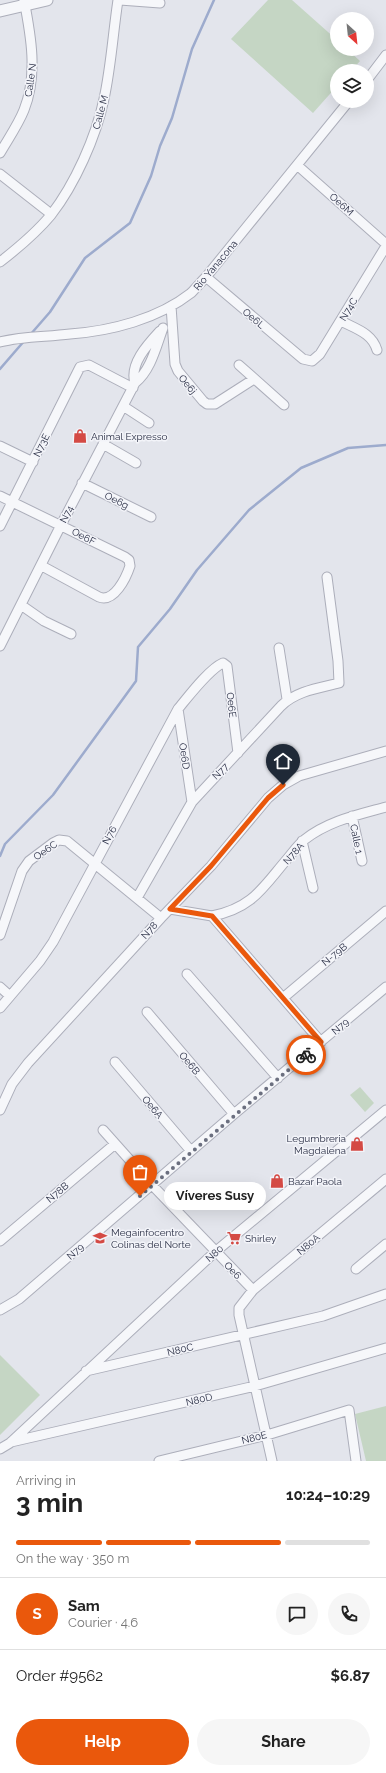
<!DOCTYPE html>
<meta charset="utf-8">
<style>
body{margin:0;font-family:Raleway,sans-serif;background:#f6f6f6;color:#222;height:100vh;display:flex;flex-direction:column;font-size:15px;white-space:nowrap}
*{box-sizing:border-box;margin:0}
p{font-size:13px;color:#767676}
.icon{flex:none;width:22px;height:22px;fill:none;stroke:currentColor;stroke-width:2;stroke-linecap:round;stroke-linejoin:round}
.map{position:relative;height:1461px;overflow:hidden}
.side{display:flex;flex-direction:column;background:#fff;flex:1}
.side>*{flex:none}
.needle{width:26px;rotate:153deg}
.controls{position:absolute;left:330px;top:12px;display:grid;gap:8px}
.controls a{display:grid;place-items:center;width:44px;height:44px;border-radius:50%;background:#fff;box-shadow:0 4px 16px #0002;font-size:20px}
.pin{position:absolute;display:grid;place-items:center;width:34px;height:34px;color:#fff;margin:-41px -17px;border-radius:50% 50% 50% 0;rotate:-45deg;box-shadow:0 0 4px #0007}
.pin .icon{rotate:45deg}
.courier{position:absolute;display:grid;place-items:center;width:40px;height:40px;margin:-20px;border:3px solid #ea580c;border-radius:50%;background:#fff;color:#222;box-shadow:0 1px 5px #0007}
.bubble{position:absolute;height:28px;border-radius:14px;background:#fff;box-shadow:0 4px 16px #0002;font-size:13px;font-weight:700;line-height:28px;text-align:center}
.summary em{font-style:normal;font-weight:700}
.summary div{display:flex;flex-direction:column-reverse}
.summary{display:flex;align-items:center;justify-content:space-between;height:68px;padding:0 16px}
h1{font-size:26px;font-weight:700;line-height:30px}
.bar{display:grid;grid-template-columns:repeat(4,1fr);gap:6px 4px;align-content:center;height:48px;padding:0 16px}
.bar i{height:5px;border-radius:3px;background:#e0e0e0}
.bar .on{background:#ea580c}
.bar p{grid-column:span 4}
.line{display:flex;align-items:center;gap:10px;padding:0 16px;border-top:1px solid #e0e0e0}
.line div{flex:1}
.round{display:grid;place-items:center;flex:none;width:42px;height:42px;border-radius:21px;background:#f6f6f6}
.action{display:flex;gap:8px;margin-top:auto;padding:8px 16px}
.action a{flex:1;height:46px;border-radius:24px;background:#ea580c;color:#fff;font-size:16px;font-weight:700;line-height:46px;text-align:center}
.action a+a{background:#f6f6f6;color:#222}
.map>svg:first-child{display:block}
</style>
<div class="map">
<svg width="386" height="1461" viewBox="0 0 386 1461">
<rect width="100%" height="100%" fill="#e3e5ec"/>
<path fill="#c5d6c4" d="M268,0H292L337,40V49H347L360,61L351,71H337V86L313,113L231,39Z
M360,1087L374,1103L365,1112L350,1095Z
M0,1355L40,1395L0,1435Z
M386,1406V1461H366L355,1414Z"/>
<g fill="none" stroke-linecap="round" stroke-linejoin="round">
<path stroke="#9dabcd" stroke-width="2.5" d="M30,335L50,312L85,258L130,223L151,176L160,146L172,118L192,49L214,0
M0,369L25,340
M0,856L5,844L53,795L136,681L138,647L170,609L197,570L249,510L301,468L348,448L386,445"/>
<defs>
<path id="minor" d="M120,0L160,3
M367,80L386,55
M0,153C8,139 18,125 24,110C38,75 31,36 24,0
M297,165L386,244
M0,174L51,214
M0,262C18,248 36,233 51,215C75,184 96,137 104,99C111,67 113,33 118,0
M206,277L303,359L312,361L320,354L386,246
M171,306L175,364L178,371L203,401L207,404H215L254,379
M341,321C356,329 372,333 377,350
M0,342C23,336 47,337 70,334C111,331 158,319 191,293C196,288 201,282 206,277L349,101
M239,365L284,405
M135,383C129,364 148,344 160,331
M123,406L149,423
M103,444L136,463
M0,446L33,462
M82,483L151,517
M0,496L125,557L129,560L130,566C126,578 114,603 99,597L42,566
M0,526L80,367L89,365L133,388
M21,605L44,621L71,634
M0,646L61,525L135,383C151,370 156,347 163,328
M279,648L287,699
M178,709L192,802
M352,816L362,861
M302,841L313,888
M137,898L192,802L281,706C296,691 319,688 339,683L338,661L327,577
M170,909L212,916L321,1042
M212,916C253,908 263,887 288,858C293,852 298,845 304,840C328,821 357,815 386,807
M0,935L22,871L29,861L53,843L59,840L67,841L161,918
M187,974L278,1078
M0,987L10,996
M283,998L386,911
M0,1008L40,961L53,942L178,709C188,697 209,669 223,663L227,666L238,753
M147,1012L234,1114
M115,1062L191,1151
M0,1110L12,1084L28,1063L161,918L211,866L268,798L283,785L299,776L386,751
M103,1130L152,1185L253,1290
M0,1241L115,1144
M356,1269L386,1244
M0,1310L19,1299L234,1114L386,987
M86,1371L323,1316L386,1294
M11,1442L255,1386L386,1348
M0,1449L10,1443L215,1252L386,1110
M159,1461L267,1435L349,1410L356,1461
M272,1461L239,1315V1308L253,1290L386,1179"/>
<path id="tertiary" d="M0,11L47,0"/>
</defs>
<use href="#minor" stroke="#acaeba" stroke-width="11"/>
<use href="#tertiary" stroke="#acaeba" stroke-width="13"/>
<use href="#minor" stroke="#f6f7fa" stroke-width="9"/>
<use href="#tertiary" stroke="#f6f7fa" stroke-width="11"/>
</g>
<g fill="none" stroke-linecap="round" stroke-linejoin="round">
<path stroke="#6b6f7f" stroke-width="4" stroke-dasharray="0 7.2" d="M140,1196L306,1055"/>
<path stroke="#ea580c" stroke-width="5" d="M283,785L268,798L211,866L170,909L212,916L321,1042L306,1055"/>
</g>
<defs>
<symbol id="shop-bare" viewBox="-9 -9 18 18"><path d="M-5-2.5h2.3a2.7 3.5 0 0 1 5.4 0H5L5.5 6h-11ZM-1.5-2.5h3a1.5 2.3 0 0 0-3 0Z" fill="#d44a44" stroke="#f3f4f9" stroke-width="2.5" paint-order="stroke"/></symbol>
<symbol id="school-bare" viewBox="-9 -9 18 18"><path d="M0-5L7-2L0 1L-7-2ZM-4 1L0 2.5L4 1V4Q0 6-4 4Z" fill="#d44a44" stroke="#f3f4f9" stroke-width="2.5" paint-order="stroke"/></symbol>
<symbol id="supermarket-bare" viewBox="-9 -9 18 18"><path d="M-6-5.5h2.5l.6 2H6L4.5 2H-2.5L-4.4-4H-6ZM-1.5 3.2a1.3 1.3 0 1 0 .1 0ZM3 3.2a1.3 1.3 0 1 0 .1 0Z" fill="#d44a44" stroke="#f3f4f9" stroke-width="2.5" paint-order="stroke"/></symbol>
</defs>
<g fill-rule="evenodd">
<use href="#shop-bare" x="70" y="426" width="20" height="20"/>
<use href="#shop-bare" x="347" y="1134" width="20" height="20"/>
<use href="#shop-bare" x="267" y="1171" width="20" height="20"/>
<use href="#school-bare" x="90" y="1228" width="20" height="20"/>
<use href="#supermarket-bare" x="224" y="1228" width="20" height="20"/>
</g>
<g text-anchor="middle" stroke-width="3" stroke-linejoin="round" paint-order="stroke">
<g font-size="10" fill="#2a2f45" stroke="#f3f4f9">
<text transform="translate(30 80) rotate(-82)" y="4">Calle N</text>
<text transform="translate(100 112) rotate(-75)" y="4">Calle M</text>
<text transform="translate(342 204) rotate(42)" y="4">Oe6M</text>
<text transform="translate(215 265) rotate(-50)" y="4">Rio Yanacona</text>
<text transform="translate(348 309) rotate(-59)" y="4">N74C</text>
<text transform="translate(254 318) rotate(40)" y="4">Oe6L</text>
<text transform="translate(188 384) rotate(50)" y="4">Oe6j</text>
<text transform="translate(41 445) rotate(-64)" y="4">N73E</text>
<text transform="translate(117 500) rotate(27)" y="4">Oe6g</text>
<text transform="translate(66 514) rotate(-63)" y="4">N74</text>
<text transform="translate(84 536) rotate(27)" y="4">Oe6F</text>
<text transform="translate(232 705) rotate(83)" y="4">Oe6E</text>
<text transform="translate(185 756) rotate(81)" y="4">Oe6D</text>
<text transform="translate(220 771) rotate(-45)" y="4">N77</text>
<text transform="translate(109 835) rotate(-62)" y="4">N76</text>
<text transform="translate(357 839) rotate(78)" y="4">Calle 1</text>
<text transform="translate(45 850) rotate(-35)" y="4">Oe6C</text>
<text transform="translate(293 853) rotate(-48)" y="4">N78A</text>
<text transform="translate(149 930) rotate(-48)" y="4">N78</text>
<text transform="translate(334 954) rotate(-40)" y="4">N-79B</text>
<text transform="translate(340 1026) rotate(-40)" y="4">N79</text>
<text transform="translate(190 1063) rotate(50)" y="4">Oe6B</text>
<text transform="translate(153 1107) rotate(50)" y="4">Oe6A</text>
<text transform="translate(57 1192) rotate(-40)" y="4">N78B</text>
<text transform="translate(308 1244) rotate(-40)" y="4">N80A</text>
<text transform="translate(75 1251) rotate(-41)" y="4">N79</text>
<text transform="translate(214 1253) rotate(-41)" y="4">N80</text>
<text transform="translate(233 1270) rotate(46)" y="4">Oe6</text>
<text transform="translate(180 1349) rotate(-13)" y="4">N80C</text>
<text transform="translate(199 1399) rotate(-13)" y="4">N80D</text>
<text transform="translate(254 1437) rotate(-14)" y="4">N80E</text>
</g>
<g font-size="10" fill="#2a2f45" stroke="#f3f4f9" text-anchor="start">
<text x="91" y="440">Animal Expresso</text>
<text x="346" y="1142" text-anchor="end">Legumbreria<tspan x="346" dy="12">Magdalena</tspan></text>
<text x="288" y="1185">Bazar Paola</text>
<text x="111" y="1236">Megainfocentro<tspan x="111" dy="12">Colinas del Norte</tspan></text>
<text x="245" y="1242">Shirley</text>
</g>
</g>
</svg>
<div class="controls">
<a><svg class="needle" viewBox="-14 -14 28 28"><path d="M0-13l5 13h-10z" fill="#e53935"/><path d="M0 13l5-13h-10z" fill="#767676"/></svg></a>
<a><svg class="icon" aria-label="layers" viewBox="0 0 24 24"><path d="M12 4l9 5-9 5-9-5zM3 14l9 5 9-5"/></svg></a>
</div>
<div class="pin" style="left:140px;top:1196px;background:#ea580c"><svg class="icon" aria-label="bag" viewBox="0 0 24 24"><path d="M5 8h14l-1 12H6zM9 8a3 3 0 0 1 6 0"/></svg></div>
<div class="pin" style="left:283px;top:785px;background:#1f2937"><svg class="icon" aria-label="home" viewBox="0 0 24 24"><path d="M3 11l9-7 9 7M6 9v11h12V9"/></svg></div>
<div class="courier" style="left:306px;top:1055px"><svg class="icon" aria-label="bike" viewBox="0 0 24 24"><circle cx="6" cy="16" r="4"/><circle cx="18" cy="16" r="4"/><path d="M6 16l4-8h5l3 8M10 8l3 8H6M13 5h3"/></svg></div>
<div class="bubble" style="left:164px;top:1182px;width:102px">Víveres Susy</div>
</div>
<section class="side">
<div class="summary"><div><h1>3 min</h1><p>Arriving in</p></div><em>10:24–10:29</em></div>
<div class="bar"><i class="on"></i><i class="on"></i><i class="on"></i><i></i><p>On the way · 350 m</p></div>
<div class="line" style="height:72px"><b class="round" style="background:#ea580c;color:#fff">S</b><div><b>Sam</b><p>Courier · 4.6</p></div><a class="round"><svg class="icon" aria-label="chat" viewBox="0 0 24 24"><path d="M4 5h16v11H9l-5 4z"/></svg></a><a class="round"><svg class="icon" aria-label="phone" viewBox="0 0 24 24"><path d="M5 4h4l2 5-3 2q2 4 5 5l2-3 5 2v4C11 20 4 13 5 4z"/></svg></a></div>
<div class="line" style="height:52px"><div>Order #9562</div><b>$6.87</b></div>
<div class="action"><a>Help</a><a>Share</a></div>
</section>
